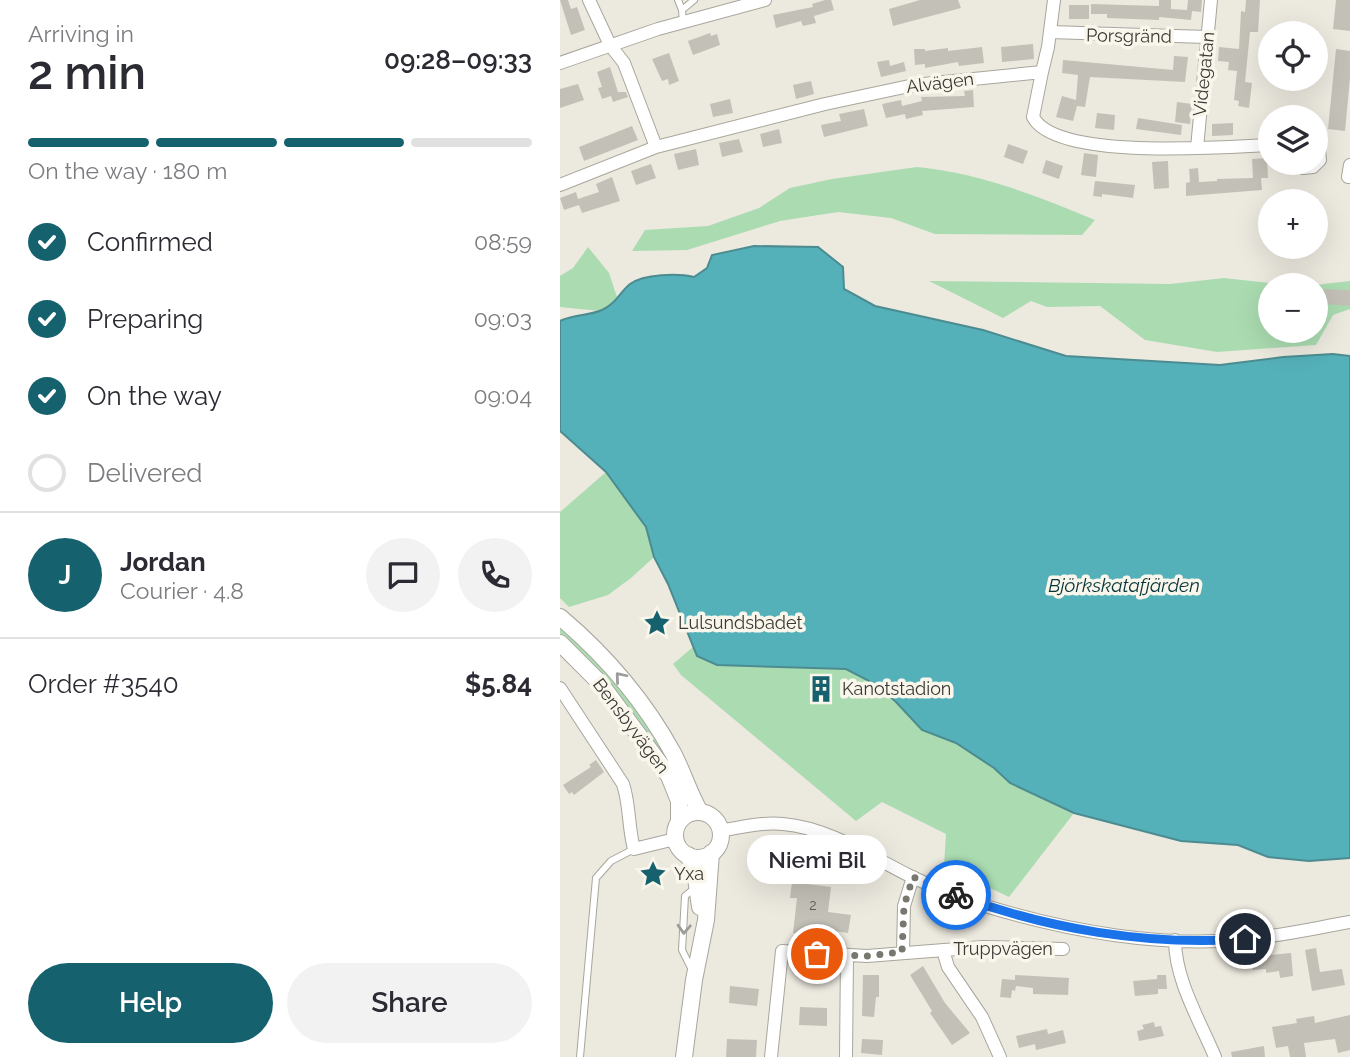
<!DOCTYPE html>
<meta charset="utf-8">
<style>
body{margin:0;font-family:Raleway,sans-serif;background:#f2f2f3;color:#2b2b33;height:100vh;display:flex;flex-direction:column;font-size:26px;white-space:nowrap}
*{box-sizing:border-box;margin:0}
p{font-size:23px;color:#7c7c81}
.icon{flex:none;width:38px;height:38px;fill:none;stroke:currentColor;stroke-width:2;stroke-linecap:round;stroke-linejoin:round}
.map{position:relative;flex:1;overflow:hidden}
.details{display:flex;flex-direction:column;background:#fff;width:560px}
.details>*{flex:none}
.buttons{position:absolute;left:698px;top:21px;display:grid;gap:14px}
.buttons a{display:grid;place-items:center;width:70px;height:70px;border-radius:50%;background:#fff;box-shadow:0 7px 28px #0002;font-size:35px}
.pin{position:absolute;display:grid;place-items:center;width:60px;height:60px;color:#fff;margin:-30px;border:4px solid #fff;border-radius:50%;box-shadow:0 2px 7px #0007}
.courier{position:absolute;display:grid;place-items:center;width:70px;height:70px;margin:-35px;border:5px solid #1a73e8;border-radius:50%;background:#fff;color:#222;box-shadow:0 2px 9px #0007}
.bubble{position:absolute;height:49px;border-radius:24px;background:#fff;box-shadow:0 7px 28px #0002;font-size:23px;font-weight:600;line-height:49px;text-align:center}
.headline em{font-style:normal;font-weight:600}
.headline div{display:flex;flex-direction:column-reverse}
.headline{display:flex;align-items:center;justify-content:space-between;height:119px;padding:0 28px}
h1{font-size:46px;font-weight:600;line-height:52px}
.bar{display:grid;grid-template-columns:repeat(4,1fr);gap:10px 7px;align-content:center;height:84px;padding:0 28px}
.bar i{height:9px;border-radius:5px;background:#e1e1e2}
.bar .selected{background:#16616e}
.bar p{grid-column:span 4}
.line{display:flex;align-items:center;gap:18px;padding:0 28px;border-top:2px solid #e1e1e2}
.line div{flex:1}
.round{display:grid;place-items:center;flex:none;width:74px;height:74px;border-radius:37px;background:#f2f2f3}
ol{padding:0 28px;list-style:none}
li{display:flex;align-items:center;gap:21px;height:77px}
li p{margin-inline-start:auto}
li .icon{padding:7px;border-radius:50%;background:#16616e;color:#fff;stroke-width:4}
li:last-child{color:#7c7c81}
li i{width:38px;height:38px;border:4px solid #e1e1e2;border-radius:50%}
.cta{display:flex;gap:14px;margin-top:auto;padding:14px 28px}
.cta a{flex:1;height:80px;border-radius:42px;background:#16616e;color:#fff;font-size:28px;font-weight:600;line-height:80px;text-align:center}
.cta a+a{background:#f2f2f3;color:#2b2b33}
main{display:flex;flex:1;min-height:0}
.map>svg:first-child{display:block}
</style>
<main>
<section class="details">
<div class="headline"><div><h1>2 min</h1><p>Arriving in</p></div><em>09:28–09:33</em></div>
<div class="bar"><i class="selected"></i><i class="selected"></i><i class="selected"></i><i></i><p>On the way · 180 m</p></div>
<ol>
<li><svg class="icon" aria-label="check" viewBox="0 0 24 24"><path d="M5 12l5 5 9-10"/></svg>Confirmed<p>08:59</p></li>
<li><svg class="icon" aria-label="check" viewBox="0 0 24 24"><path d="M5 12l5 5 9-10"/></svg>Preparing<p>09:03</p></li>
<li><svg class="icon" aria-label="check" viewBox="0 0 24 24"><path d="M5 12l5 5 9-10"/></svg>On the way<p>09:04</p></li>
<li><i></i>Delivered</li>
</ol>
<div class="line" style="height:126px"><b class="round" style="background:#16616e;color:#fff">J</b><div><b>Jordan</b><p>Courier · 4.8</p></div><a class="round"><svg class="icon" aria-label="chat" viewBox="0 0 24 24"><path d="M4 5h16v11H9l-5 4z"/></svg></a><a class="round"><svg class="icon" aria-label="phone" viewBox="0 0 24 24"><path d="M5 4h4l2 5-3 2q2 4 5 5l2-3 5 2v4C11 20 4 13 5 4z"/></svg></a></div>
<div class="line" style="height:91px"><div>Order #3540</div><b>$5.84</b></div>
<div class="cta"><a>Help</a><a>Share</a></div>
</section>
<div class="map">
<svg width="790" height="1057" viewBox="0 0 790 1057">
<rect width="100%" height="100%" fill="#ece9df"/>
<path fill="#abdcb1" d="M357,167C419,173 478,196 535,220L522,235L375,234L331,218L278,212L220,221L127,250L72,251L85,230L148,226L199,208L230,188L272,179Z
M28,247L49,273L58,300L40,311L0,307V276L13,268Z
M664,278L727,285H710V331H756L755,285L790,281V309L773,315L756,345L657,352L585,340L540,306L487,307L471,301L443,318L369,281L610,284Z
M46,472L86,527L94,557L71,578L48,595L9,607L0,598V512Z
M0,627L49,675L77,709L117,774L114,775C83,722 45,676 0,633Z
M133,647L135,652L215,666L286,669L317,685L336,702L362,730L396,743L434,768L450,783L514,813L449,897L384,866L386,834L322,802L296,821L121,675L113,664Z"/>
<path fill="#54b0b9" stroke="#4c8c91" stroke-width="2" d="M194,246L258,247L283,267L284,289L315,306L423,330L506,356L660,365L723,357L773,354L790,356V858L749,861L708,857L678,845L621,841L514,813L450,783L434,768L396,743L362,730L336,702L317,685L286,669L157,665L137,656L108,584L94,557L86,527L46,472L0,431V321C13,314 29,316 42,310C57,303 59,293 70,284C84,274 118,273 134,277L147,268L152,255Z"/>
<path fill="#c3c1b7" d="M0,0H8L11,9L17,7L25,30L11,35Z
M265,0H271L274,10L254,16L256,23L243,26L241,21L216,28L213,15L253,7L252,4Z
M360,0H398L401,8L333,26L329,9Z
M599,0H611V9L627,10L628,0H642L641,12L632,11L631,20L599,17V20L547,18V14H531V4L599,6Z
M686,0H700L698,32H690L685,82L692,83L689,108L678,106L679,101L674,100L677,71L668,70L669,62L658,61L659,47L679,49L681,11L685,12Z
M776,0H790V31L773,29Z
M509,5H529V19H509Z
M150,33L151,36L157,34L160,45L133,55L128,41Z
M473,44L474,59L442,62L441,47Z
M422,47L424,63L399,66L398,62L365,68V64L355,65L354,49H365V51L388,48V51Z
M776,49L790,51V78L785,131L768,129Z
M109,53L119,81L109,85L108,79L102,81L92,59Z
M614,56L628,57L625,82L530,77L525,107L517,106L513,121L496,117L502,96L516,100L518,75L502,73L503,60L613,70Z
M329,60L330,66L344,62L346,71L321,77L317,62Z
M50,67L58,92H66L68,97L53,102L51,96L42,99L38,88L42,87L37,72Z
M251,81L254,94L236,99L233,85Z
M18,84L24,100L0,108V89Z
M413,90L414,107L362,111L363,115L346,119L345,114L326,118L322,104L341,100L342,106L362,101L361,97L405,96L404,91Z
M170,99L173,113L153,117L150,104Z
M617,102L632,104L630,124L615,122Z
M304,109L308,126L264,137L261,125L281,121L279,114Z
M537,113L555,115L554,130L535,128Z
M578,118L622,125L621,135L576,129Z
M673,123V135L652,136V124Z
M72,126L78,140L24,161L19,147Z
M219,129L222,143L203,147L200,134Z
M179,139L183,152L162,157L159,143Z
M448,144L468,151L463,164L444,157Z
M136,149L139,165L118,170L114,154Z
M524,153L538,155L536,177L521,175Z
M707,158L708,178H701L702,190L626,196V183L630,182L629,169L638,168L639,182L657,181V179L693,178L692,159Z
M486,160L503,166L499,179L482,173Z
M608,161L609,188L594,189L592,162Z
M91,164L96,178L76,185L71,171Z
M52,177L60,201L22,213L19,205L4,210L0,198L16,192L18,199L39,192L36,184Z
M535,181L575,185L573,198L542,194V197L533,196Z
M764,289L790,290V306L763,304Z
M36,760L44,772L14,795L12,792L9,794L3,785L31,767L29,765Z
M232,882L271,887L268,912L291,915L288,933L251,928L250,935L233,933L237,898H230Z
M756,948L760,972L782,969L785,985L752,991L745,950Z
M731,953L733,976L720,978L719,971L706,973V969L693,970L691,957Z
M363,966L385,1003L410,1033L392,1045L370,1013L372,1011L350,975Z
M303,975H319V997H316L314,1017L302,1016Z
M455,975L509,978L508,995L473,994V988L456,986L455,991L452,990L451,998L440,997L442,979L455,980Z
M597,975H606L607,989H598V994L575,996L573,981L597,979Z
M170,986L199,989L197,1006L169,1003Z
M240,1007L267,1008V1026L239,1025Z
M790,1015V1050L778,1053L775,1039L744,1043L746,1057H730L728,1046L716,1048L712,1027L737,1023L736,1019L754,1016L755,1023Z
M594,1022L595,1027L601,1026L604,1036L579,1041L577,1031L584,1029L582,1025Z
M487,1029L488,1034L503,1030L506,1043L476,1050L475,1044L459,1048L456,1036Z
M167,1039L197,1040L196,1057H166Z
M302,1039L323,1040L322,1055L301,1053Z
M704,1046L705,1057H672L671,1052Z"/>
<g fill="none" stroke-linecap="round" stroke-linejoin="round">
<defs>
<path id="service" d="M118,0L122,10
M123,23L122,10L134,0
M132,970L122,950L125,896L136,887
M20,1057L36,878L51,861L74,849"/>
<path id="minor" d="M29,0L50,45L64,63L96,147
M490,32L647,37
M0,63L98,29L205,0
M482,72L488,47L494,0
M637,148L651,0
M738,163L743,168L753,167L760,160L759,150L756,147
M788,177L790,165
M0,185L96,147L265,104L354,85L482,72L473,117C496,161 665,147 710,145
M0,688L63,784C70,805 68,827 74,849L115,839
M160,831C181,827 202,822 223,824C269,828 310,856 350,876C375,888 403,899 429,907C508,931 603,948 685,939C721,936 755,928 790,922
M615,940C615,980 640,1021 655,1057
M383,950L388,967L422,1017L440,1057
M343,952L344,906L353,877
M211,1057L222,951L307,956L423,947L503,949
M286,1057L287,956"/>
<path id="secondary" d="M0,617C45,655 85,702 113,753C123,772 129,793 140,812
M0,643L40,683L109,776L119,801V821
M115 835a23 23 0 1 1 46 0a23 23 0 1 1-46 0Z
M128,855L135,871L140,907
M124,1057L134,980L146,920L151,853"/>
</defs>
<use href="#service" stroke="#a8a69c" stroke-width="8"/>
<use href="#minor" stroke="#a8a69c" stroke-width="14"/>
<use href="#secondary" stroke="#a8a69c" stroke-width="18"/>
<use href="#service" stroke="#fff" stroke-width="6"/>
<use href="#minor" stroke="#fff" stroke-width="12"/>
<use href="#secondary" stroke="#fff" stroke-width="16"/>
</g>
<defs><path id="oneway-chevron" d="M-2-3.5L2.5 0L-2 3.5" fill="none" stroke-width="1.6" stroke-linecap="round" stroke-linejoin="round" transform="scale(1.75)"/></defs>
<g stroke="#9c9c9a">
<use href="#oneway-chevron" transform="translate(60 677) rotate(-130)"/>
<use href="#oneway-chevron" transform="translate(124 929) rotate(93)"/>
</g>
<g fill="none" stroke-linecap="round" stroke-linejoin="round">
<path stroke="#787770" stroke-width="7" stroke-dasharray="0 12.6" d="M257,954L307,956L342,952L344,906L353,877L396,895"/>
<path stroke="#1a73e8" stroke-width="9" d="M396,895C487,929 588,946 685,939"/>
</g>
<defs>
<symbol id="sight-bare" viewBox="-9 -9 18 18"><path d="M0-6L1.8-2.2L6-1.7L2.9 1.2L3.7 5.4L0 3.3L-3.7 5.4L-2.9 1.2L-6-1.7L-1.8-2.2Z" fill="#16616e" stroke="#f9f6ec" stroke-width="2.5" paint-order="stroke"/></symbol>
<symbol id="building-bare" viewBox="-9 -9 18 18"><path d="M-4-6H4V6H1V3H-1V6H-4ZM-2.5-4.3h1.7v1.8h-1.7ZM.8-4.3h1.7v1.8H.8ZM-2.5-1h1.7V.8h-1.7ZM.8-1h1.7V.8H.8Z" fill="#16616e" stroke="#f9f6ec" stroke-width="2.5" paint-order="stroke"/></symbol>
</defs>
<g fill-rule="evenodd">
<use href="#sight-bare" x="78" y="604" width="38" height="38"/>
<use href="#building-bare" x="242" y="670" width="38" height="38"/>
<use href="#sight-bare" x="74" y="855" width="38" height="38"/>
</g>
<g text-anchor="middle" stroke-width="7" stroke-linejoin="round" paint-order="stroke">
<g font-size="14" fill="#5c5b56">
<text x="253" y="910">2</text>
</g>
<g font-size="18" fill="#3a3935" stroke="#f9f6ec">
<text transform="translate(569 36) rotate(1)" y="6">Porsgränd</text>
<text transform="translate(644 74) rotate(-84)" y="6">Videgatan</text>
<text transform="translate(380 83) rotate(-7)" y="6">Alvägen</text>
<text transform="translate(71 726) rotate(53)" y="6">Bensbyvägen</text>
<text x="443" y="955">Truppvägen</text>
</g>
<g font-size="18" fill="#3a3935" stroke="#f9f6ec" text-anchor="start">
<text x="118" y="629">Lulsundsbadet</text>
<text x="282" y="695">Kanotstadion</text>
<text x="114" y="880">Yxa</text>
</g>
<g font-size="19" font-style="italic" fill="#07353a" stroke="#f9f6ec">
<text x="564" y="592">Björkskatafjärden</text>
</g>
</g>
</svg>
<div class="buttons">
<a><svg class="icon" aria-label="locate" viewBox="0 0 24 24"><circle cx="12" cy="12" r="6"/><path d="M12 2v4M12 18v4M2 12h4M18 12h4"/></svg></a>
<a><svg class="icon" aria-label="layers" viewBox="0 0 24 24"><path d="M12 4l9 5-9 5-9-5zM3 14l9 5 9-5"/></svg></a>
<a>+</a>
<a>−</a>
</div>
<div class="pin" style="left:257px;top:954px;background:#ea580c"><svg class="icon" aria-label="bag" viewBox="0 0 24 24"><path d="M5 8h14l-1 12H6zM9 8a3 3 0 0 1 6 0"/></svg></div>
<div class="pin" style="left:685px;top:939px;background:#1f2937"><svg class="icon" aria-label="home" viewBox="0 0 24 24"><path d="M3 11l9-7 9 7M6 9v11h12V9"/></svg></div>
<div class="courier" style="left:396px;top:895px"><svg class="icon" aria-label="bike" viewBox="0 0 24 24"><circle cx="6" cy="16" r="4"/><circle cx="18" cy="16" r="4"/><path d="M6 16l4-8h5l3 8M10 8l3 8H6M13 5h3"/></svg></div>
<div class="bubble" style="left:187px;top:835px;width:140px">Niemi Bil</div>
</div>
</main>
